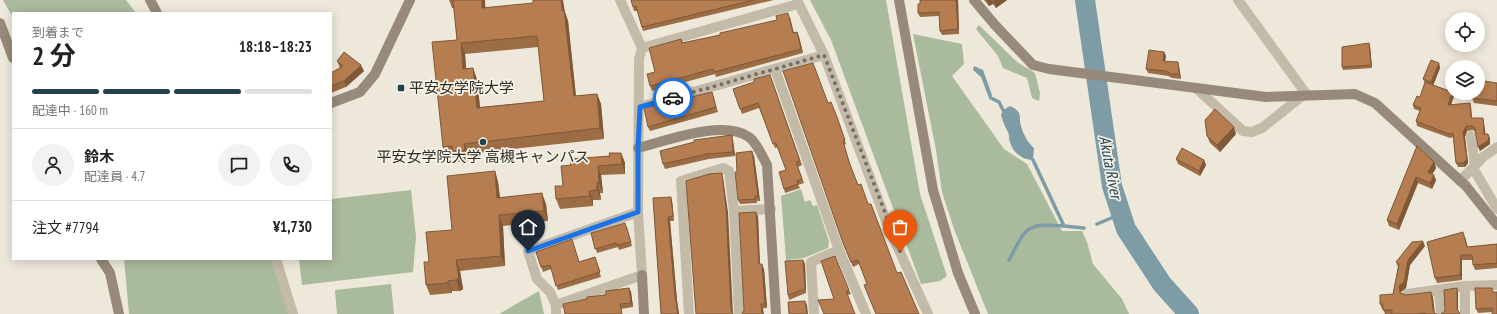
<!DOCTYPE html>
<html lang="ja">
<meta charset="utf-8">
<style>
body{margin:0;font-family:"PT Sans Narrow","Noto Sans JP",sans-serif;background:#f2f2f2;color:#222;height:100vh;display:flex;flex-direction:column;font-size:15px;white-space:nowrap}
*{box-sizing:border-box;margin:0}
p{font-size:13px;color:#767676}
.icon{flex:none;width:22px;height:22px;fill:none;stroke:currentColor;stroke-width:2;stroke-linecap:round;stroke-linejoin:round}
.map{position:relative;flex:1;overflow:hidden}
.drawer{position:absolute;left:12px;top:12px;width:320px;height:248px;display:flex;flex-direction:column;background:#fff;border-radius:0px;box-shadow:0 2px 10px #0003}
.drawer>*{flex:none}
.buttons{position:absolute;left:1445px;top:12px;display:grid;gap:8px}
.buttons a{display:grid;place-items:center;width:40px;height:40px;border-radius:50%;background:#fff;box-shadow:0 2px 10px #0003;font-size:20px}
.pin{position:absolute;display:grid;place-items:center;width:34px;height:34px;color:#fff;margin:-41px -17px;border-radius:50% 50% 50% 0;rotate:-45deg;box-shadow:0 0 4px #0007}
.pin .icon{rotate:45deg}
.courier{position:absolute;display:grid;place-items:center;width:40px;height:40px;margin:-20px;border:3px solid #1a73e8;border-radius:50%;background:#fff;color:#222;box-shadow:0 1px 5px #0007}
.headline em{font-style:normal;font-weight:700}
.headline div{display:flex;flex-direction:column-reverse}
.headline{display:flex;align-items:center;justify-content:space-between;height:68px;padding:0 20px}
h1{font-size:26px;font-weight:700;line-height:30px}
.bar{display:grid;grid-template-columns:repeat(4,1fr);gap:6px 4px;align-content:center;height:48px;padding:0 20px}
.bar i{height:5px;border-radius:3px;background:#e0e0e0}
.bar .current{background:#22424d}
.bar p{grid-column:span 4}
.line{display:flex;align-items:center;gap:10px;padding:0 20px;border-top:1px solid #e0e0e0}
.line div{flex:1}
.round{display:grid;place-items:center;flex:none;width:42px;height:42px;border-radius:21px;background:#f2f2f2}
.map>svg:first-child{display:block}
</style>
<div class="map">
<svg width="1497" height="314" viewBox="0 0 1497 314">
<rect width="100%" height="100%" fill="#ede8da"/>
<path fill="#aaba9c" d="M3,0H126L136,13H13V18Z
M810,0H886L920,194L947,276L940,281L921,284L831,40Z
M979,25L1017,62L1035,73L1040,93L1039,101L1032,98L1027,78L1003,68L998,56L976,29Z
M913,34L962,44L964,64L952,76L1004,149L1027,164L1062,231H1082L1087,242L1093,264L1122,299L1129,314H988L954,229L942,192L936,150Z
M801,189L805,202L810,200L813,206L817,205L829,241L828,248L804,258L786,260L781,196Z
M411,190L416,237L413,272L302,285L299,259H331V199Z
M124,259H271L289,314H129Z
M391,284L394,314H337L335,290Z
M539,291L544,314H499Z"/>
<path fill="#7d9ca6" d="M974,66L983,70L992,95L991,98H989L981,77L973,70Z
M1010,106C1025,113 1017,117 1022,129C1024,136 1029,144 1034,148L1033,160C1020,160 1011,150 1009,138C1009,137 1009,134 1008,132C1005,127 1003,122 1001,115L1003,110Z"/>
<g fill="none" stroke-linecap="round" stroke-linejoin="round">
<path stroke="#7d9ca6" stroke-width="3.5" d="M991,98L999,102L1003,110
M1033,160L1064,226L1084,228
M1097,224L1121,214
M1009,260C1027,227 1025,223 1064,226"/>
<path stroke="#7d9ca6" stroke-width="20" d="M1085,0L1112,186L1126,229L1162,284L1189,314"/>
<path stroke="#c4baa8" stroke-width="10" d="M797,0L824,55L888,226L928,314
M1238,0L1307,95
M642,48L798,4
M775,69L839,250L866,314
M1196,88L1243,131L1252,132L1262,128L1302,96
M640,107L824,55
M1471,136L1475,166
M1473,168L1497,209
M1460,181L1483,157L1497,147
M734,211L771,209
M276,259L293,314
M1465,286V314
M1439,290L1441,314
M1407,294L1465,286L1497,285
M556,305L550,292L537,279L528,251L638,212
M556,314V305L642,275L638,212L639,59L642,48L620,0
M689,314L681,181L723,168L729,171L734,211L739,314
M814,314L811,262L839,250"/>
<path stroke="#978a7a" stroke-width="10" d="M150,0L157,13
M899,0L933,190L958,273L975,314
M974,0L995,25L1033,65L1049,69L1266,97L1355,94L1375,103L1466,186L1497,225
M0,23L13,58
M331,103L360,92L375,74L410,0
M638,148C666,141 723,119 749,137C757,143 762,156 767,165L776,314
M101,259L110,273L119,314
M642,275L644,314"/>
</g>
<path fill="#9c6c45" fill-rule="evenodd" d="M449,0H485V8L565,12L568,21L576,96L597,94L601,104L604,139L468,154L469,161L456,162L455,157L446,158L443,147L457,40L454,8H452ZM538,47L544,101L480,107L477,79L466,69L465,54Z
M631,0H774L643,31L637,11H634Z
M958,0L959,34L942,35L940,31L939,16L920,17L918,13L920,4Z
M984,0H1007L996,8L993,4L989,6Z
M790,17L794,33L797,32L799,37L803,53L716,77L715,74L652,91L650,86L655,72L681,39L683,43L720,35Z
M1369,43L1370,46L1372,68L1343,70L1342,67Z
M1164,52L1166,56L1165,61L1179,66L1181,79L1172,78L1168,76L1148,73L1146,69Z
M337,61L364,71L346,87L331,93V73L340,68Z
M1439,63L1440,68L1433,85L1454,96L1451,105L1471,107L1472,118H1483L1484,123L1485,134L1490,138V144L1480,151L1475,132L1473,130L1467,131L1465,137L1468,163L1465,167H1458L1456,163L1453,137L1450,138L1417,126L1416,121L1420,111L1414,109L1413,105L1420,97L1425,83L1423,79Z
M770,75L802,165L798,167L804,183L798,185L800,188L785,193L784,189L786,170L778,147L775,148L759,108L742,114L733,89L754,82Z
M1497,83V106L1474,103L1472,98Z
M712,92L718,112L650,131L648,127Z
M828,103L838,121L846,144L844,145L851,166L867,284L859,264L853,267L843,243Z
M1236,134L1220,152L1210,143L1207,136Z
M733,140L735,156L709,159L665,169L663,164Z
M1417,146L1434,162L1436,168L1432,174L1436,180L1432,189L1418,183L1399,230L1389,226L1387,220Z
M621,153L625,163V174L601,175L603,193H600L601,200H593V206L560,209L556,199L563,186L571,165Z
M754,156L760,201H757V203L740,204L738,200L737,172Z
M1176,159L1204,160L1206,165L1200,176L1178,164Z
M495,171L498,182L500,197L546,204L548,221L503,226L505,266L460,271L463,289L460,291H452V293L430,295L426,285L452,230Z
M653,198L672,201L674,221H670L677,301L679,314H661Z
M758,216L760,264L764,269L767,308L744,310Z
M627,227L632,246L619,250L618,247L597,253L591,233Z
M1465,237L1468,247L1497,244V268L1475,270L1473,265V260H1462V280L1437,283L1435,278Z
M1425,246L1410,265L1406,288L1401,292V293L1406,295L1433,297L1434,313L1437,314H1385L1383,309H1382L1380,304L1393,294L1398,267L1396,262Z
M536,252L579,262L595,257L601,277L558,290L551,269L543,272Z
M803,260L805,264L806,293L789,300L788,295Z
M821,261L849,290L851,294L834,299Z
M629,288L631,292L633,307L621,309L587,299Z
M1494,292L1492,312L1478,313L1476,309Z"/>
<path fill="#7f5838" d="M482,0H485L486,19L482,8Z
M561,0H563L565,12L568,21L577,107L574,96Z
M956,0H958L959,34L958,29Z
M987,0H992L993,4L989,6Z
M993,0H1007L996,8Z
M797,32L799,37L803,53L801,49Z
M461,43L465,54L467,79L463,69Z
M1369,43L1370,46L1372,68L1371,65Z
M1164,52L1166,56L1164,66L1163,61Z
M1178,62L1179,66L1181,79L1179,74Z
M1439,63L1440,68L1433,86L1431,82Z
M361,65L364,71L346,87L344,81Z
M473,68L477,79L481,118L477,108Z
M1452,93L1454,96L1449,109L1448,105Z
M597,94L601,104L604,139L600,128Z
M1470,103L1471,107L1472,122L1471,118Z
M1483,118L1484,123L1486,138L1484,134Z
M1466,126L1467,131L1465,137L1468,163L1465,167L1463,163V133Z
M1234,127L1236,134L1220,152L1217,145Z
M1488,134L1490,138V144L1480,151L1478,147Z
M732,135L733,140L735,156L733,152Z
M464,144L468,154L469,161L465,150Z
M752,151L754,156L760,201L758,196Z
M621,153L625,163V174L622,164Z
M1204,160L1206,165L1200,176L1199,171Z
M1434,162L1436,168L1430,178L1428,172Z
M598,166L601,175L603,193L599,183Z
M495,171L498,182L501,208L497,198Z
M722,173L723,178L728,212L733,314L731,310Z
M1434,175L1436,180L1432,189L1430,183Z
M1416,177L1418,183L1399,230L1397,224Z
M597,183L600,193L601,200L597,190Z
M589,191L593,200V206L590,196Z
M542,193L546,204L548,221L544,211Z
M671,197L672,201L674,221L673,216Z
M756,212L758,216L760,269L759,264Z
M499,215L503,226L505,266L501,256Z
M668,217L670,221L677,301L679,314H678L675,296Z
M1423,241L1425,246L1410,265L1406,288L1401,292L1402,298L1399,286L1408,260Z
M1461,255L1462,260V280L1460,275Z
M456,260L460,271L463,289L460,291L456,280Z
M803,260L805,264L806,293L805,289Z
M762,264L764,269L767,308L765,304Z
M448,281L452,291V293L448,283Z
M629,288L631,292L633,307L631,303Z
M1457,288L1458,293V314L1457,309Z
M1431,292L1433,297L1435,314L1433,309Z
M805,301L807,305L808,314H807Z
M761,304L763,309L764,314H762Z"/>
<path fill="#b57d50" stroke="#7f5838" fill-rule="evenodd" d="M453,0H482V8L533,3V0H561L562,11L564,10L574,96L597,94L600,128L464,144L465,150L452,151V146L443,147L432,42L457,40ZM537,36L544,101L477,108L473,68L463,69L461,43Z
M631,0H754L642,27L636,6L633,7Z
M920,0H956L958,29L940,31L939,12L918,13V4H920Z
M788,13L793,33L797,32L801,49L714,72L713,69L650,86L647,74L655,72L649,48L681,39L682,43L720,35V33L777,20L776,16Z
M1369,43L1371,65L1342,67V47Z
M1149,50L1164,52L1163,61L1178,62L1179,74H1171L1166,71L1146,69Z
M344,52L361,65L344,81L331,86V73L343,66L337,61Z
M1431,60L1439,63L1431,82L1423,79Z
M813,63L828,103L831,102L837,117L845,140L843,141L849,162L858,185L861,184L868,204H871L897,273L901,272L919,314H876L864,285L867,284L858,260L851,262L843,243L783,71Z
M770,75L800,161L796,162L802,179L797,181L798,184L784,189L779,172L786,170L776,143L773,144L758,103L740,109L733,89L754,82V79Z
M1478,80L1497,83V101L1472,98V93H1478Z
M1425,82L1452,92V93L1448,105L1470,103L1471,118H1483L1484,134H1488L1489,140L1478,147L1475,128L1472,126H1466L1463,133L1467,159L1463,163H1456L1453,133L1449,134L1416,121L1421,108L1413,105L1417,96L1420,97Z
M712,92L716,107L648,127L644,108Z
M1215,109L1234,127L1217,145L1207,136L1205,120Z
M732,135L733,152L707,154L663,164L660,151L694,142V140Z
M1417,146L1434,162L1428,172L1434,175L1430,183L1416,177L1397,224L1387,220Z
M1182,148L1204,160L1199,171L1176,159Z
M752,151L758,196H755V199L738,200L735,172H737L736,153Z
M609,153H621L622,164L598,166L599,183H597V190L589,191L590,196L556,199L555,186H563L561,166L571,165L570,159L610,156Z
M495,171L497,198L542,193L544,211L499,215L501,256L456,260L459,278L456,280L448,281V283L426,285L424,262H429L426,232L452,230L447,176Z
M722,173L726,207L731,310L733,314H696L686,181L709,174Z
M671,197L673,216L668,217L675,296L678,314H661L653,198Z
M756,212L759,264H762L765,304H761L762,314H742L744,310L739,213Z
M625,223L631,242L617,245L616,243L595,249L591,233Z
M1463,232L1467,247L1497,244V263L1473,265L1472,255H1461L1460,275L1435,278L1427,242Z
M572,239L579,262L595,257L600,272L556,286L550,265L541,267L536,252Z
M1423,241L1408,260L1404,282L1399,286L1400,293L1406,295L1431,292L1433,309L1434,313L1437,314H1425V313L1417,314H1392V310H1383V304H1380V295L1393,294L1399,264L1396,262L1412,242Z
M835,256L849,290L846,291L855,314H824L818,300L834,299L821,261Z
M803,260L805,289L788,295L785,261Z
M629,288L631,303L620,304L622,314H565L563,304L587,299V297L606,295V291Z
M1457,288V309L1460,314H1441L1445,311L1444,290Z
M1475,288H1492L1493,292H1497V314H1492L1493,308L1476,309Z
M805,301L807,314H789L788,302Z"/>
<g fill="none" stroke-linecap="round" stroke-linejoin="round">
<path stroke="#736e66" stroke-width="4" stroke-dasharray="0 7.2" d="M673,98L824,55L900,251"/>
<path stroke="#1a73e8" stroke-width="5" d="M528,251L638,212V148L640,107L673,98"/>
</g>
<g fill="#22424d" stroke="#f6f2e6" stroke-width="1.5">
<rect x="397" y="84" width="8" height="8" rx="2"/>
<circle cx="483" cy="142" r="4"/>
</g>
<g text-anchor="middle" stroke-width="3.5" stroke-linejoin="round" paint-order="stroke">
<g font-size="15" fill="#312c27" stroke="#f6f2e6" text-anchor="start">
<text x="409" y="93">平安女学院大学</text>
<text x="483" y="162" text-anchor="middle">平安女学院大学 高槻キャンパス</text>
</g>
<g font-size="16" font-style="italic" fill="#22424d" stroke="#f6f2e6">
<text transform="translate(1111 167) rotate(79)" y="6">Akuta River</text>
</g>
</g>
</svg>
<div class="buttons">
<a><svg class="icon" aria-label="locate" viewBox="0 0 24 24"><circle cx="12" cy="12" r="6"/><path d="M12 2v4M12 18v4M2 12h4M18 12h4"/></svg></a>
<a><svg class="icon" aria-label="layers" viewBox="0 0 24 24"><path d="M12 4l9 5-9 5-9-5zM3 14l9 5 9-5"/></svg></a>
</div>
<div class="pin" style="left:900px;top:251px;background:#ea580c"><svg class="icon" aria-label="bag" viewBox="0 0 24 24"><path d="M5 8h14l-1 12H6zM9 8a3 3 0 0 1 6 0"/></svg></div>
<div class="pin" style="left:528px;top:251px;background:#1f2937"><svg class="icon" aria-label="home" viewBox="0 0 24 24"><path d="M3 11l9-7 9 7M6 9v11h12V9"/></svg></div>
<div class="courier" style="left:673px;top:98px"><svg class="icon" aria-label="car" viewBox="0 0 24 24"><path d="M5 17H2v-5l4-1 3-4h7l3 4 3 1v5h-3M9 17h6M6 11h13"/><circle cx="7" cy="17" r="2"/><circle cx="17" cy="17" r="2"/></svg></div>
<section class="drawer">
<div class="headline"><div><h1>2 分</h1><p>到着まで</p></div><em>18:18–18:23</em></div>
<div class="bar"><i class="current"></i><i class="current"></i><i class="current"></i><i></i><p>配達中 · 160 m</p></div>
<div class="line" style="height:72px"><a class="round"><svg class="icon" aria-label="person" viewBox="0 0 24 24"><circle cx="12" cy="8" r="4"/><path d="M4 21q1-7 8-7t8 7"/></svg></a><div><b>鈴木</b><p>配達員 · 4.7</p></div><a class="round"><svg class="icon" aria-label="chat" viewBox="0 0 24 24"><path d="M4 5h16v11H9l-5 4z"/></svg></a><a class="round"><svg class="icon" aria-label="phone" viewBox="0 0 24 24"><path d="M5 4h4l2 5-3 2q2 4 5 5l2-3 5 2v4C11 20 4 13 5 4z"/></svg></a></div>
<div class="line" style="height:52px"><div>注文 #7794</div><b>¥1,730</b></div>
</section>
</div>
